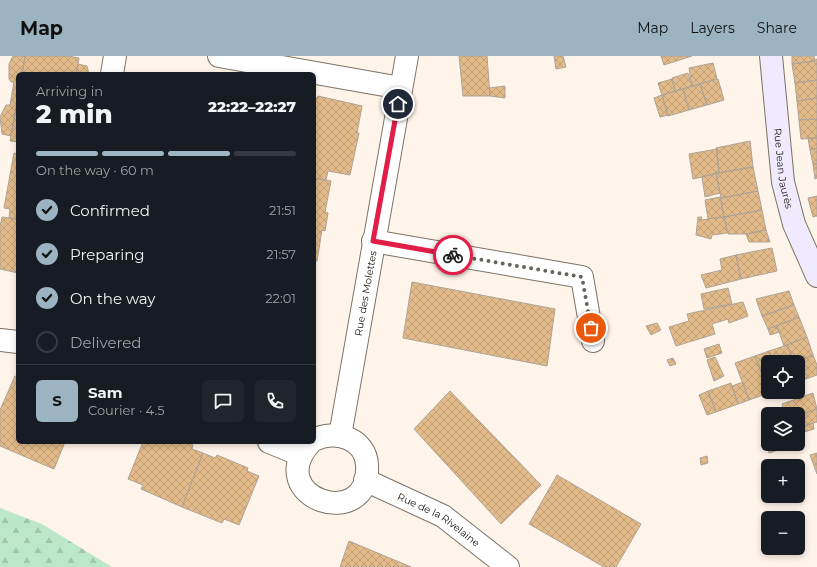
<!DOCTYPE html>
<meta charset="utf-8">
<style>
body{margin:0;font-family:Montserrat,sans-serif;background:#20242c;color:#f1f3f6;height:100vh;display:flex;flex-direction:column;font-size:15px;white-space:nowrap}
*{box-sizing:border-box;margin:0}
p{font-size:13px;color:#9ea1a6}
.icon{flex:none;width:22px;height:22px;fill:none;stroke:currentColor;stroke-width:2;stroke-linecap:round;stroke-linejoin:round}
.map{position:relative;flex:1;overflow:hidden}
.drawer{position:absolute;left:16px;top:16px;width:300px;height:372px;display:flex;flex-direction:column;background:#171b24;border-radius:6px;box-shadow:0 2px 6px #0003}
.drawer>*{flex:none}
.controls{position:absolute;left:761px;top:299px;display:grid;gap:8px}
.controls a{display:grid;place-items:center;width:44px;height:44px;border-radius:6px;background:#171b24;box-shadow:0 2px 6px #0003;font-size:20px}
.pin{position:absolute;display:grid;place-items:center;width:34px;height:34px;color:#fff;margin:-17px;border:2px solid #fff;border-radius:50%;box-shadow:0 1px 4px #0007}
.courier{position:absolute;display:grid;place-items:center;width:40px;height:40px;margin:-20px;border:3px solid #e11d48;border-radius:50%;background:#fff;color:#222;box-shadow:0 1px 5px #0007}
.overview em{font-style:normal;font-weight:800}
.overview div{display:flex;flex-direction:column-reverse}
.overview{display:flex;align-items:center;justify-content:space-between;height:68px;padding:0 20px}
h1{font-size:26px;font-weight:800;line-height:30px}
.bar{display:grid;grid-template-columns:repeat(4,1fr);gap:6px 4px;align-content:center;height:48px;padding:0 20px}
.bar i{height:5px;border-radius:3px;background:#363941}
.bar .on{background:#9cb3c2}
.bar p{grid-column:span 4}
.line{display:flex;align-items:center;gap:10px;padding:0 20px;border-top:1px solid #363941}
.line div{flex:1}
.round{display:grid;place-items:center;flex:none;width:42px;height:42px;border-radius:6px;background:#20242c}
ol{padding:0 20px;list-style:none}
li{display:flex;align-items:center;gap:12px;height:44px}
li p{margin-inline-start:auto}
li .icon{padding:4px;border-radius:50%;background:#9cb3c2;color:#111;stroke-width:4}
li:last-child{color:#9ea1a6}
li i{width:22px;height:22px;border:2px solid #363941;border-radius:50%}
header{display:flex;align-items:center;gap:24px;box-sizing:border-box;height:56px;padding:0 20px;background:#9cb3c2;color:#111}
header strong{font-size:19px}
nav{display:flex;gap:22px;margin-inline-start:auto;font-size:14px}
.map>svg:first-child{display:block}
</style>
<header>
<strong>Map</strong>
<nav><a>Map</a><a>Layers</a><a>Share</a></nav>
</header>
<div class="map">
<svg width="817" height="511" viewBox="0 0 817 511">
<defs>
<pattern id="forest-firs" width="22" height="20" patternUnits="userSpaceOnUse"><rect width="22" height="20" fill="#bce7c9"/><path d="M5 1l3.5 6h-7zM16 11l3.5 6h-7z" fill="#a1c5ac"/></pattern>
<pattern id="building-cross-hatch" width="8" height="8" patternUnits="userSpaceOnUse"><rect width="8" height="8" fill="#e3bb8a"/><path d="M0 0l8 8M0 8l8-8" fill="none" stroke="#c2a076"/></pattern>
</defs>
<rect width="100%" height="100%" fill="#fef4e9"/>
<path fill="url(#forest-firs)" d="M0,452L42,468L112,511H0Z"/>
<path fill="url(#building-cross-hatch)" stroke="#aea396" d="M13,0H25L22,18H18V41L11,80L2,78L0,61L6,49H10L14,26H11L9,23V8Z
M25,0H68L79,2L76,18H22Z
M459,0H487L490,40H463Z
M554,0H563L566,11L556,13Z
M661,0H692L664,9Z
M792,0H814L815,5L792,8Z
M817,3V24L795,27L792,8L815,5V4Z
M713,7L717,23L692,30L689,12Z
M78,8L87,10L89,18H76Z
M688,17L692,30L675,35L672,22Z
M672,23L675,35L662,39L658,27Z
M718,23L724,44L707,49L700,28Z
M817,24V42L797,45L795,27Z
M700,28L707,49L689,54L683,33Z
M505,30V42L490,40L489,32Z
M683,33L689,54L668,60L662,39Z
M662,39L668,59L660,61L654,42Z
M318,40L362,50L357,77H359L350,119L328,115L326,124L314,122V41L317,42Z
M18,41V86L10,85Z
M817,42V63L799,64L797,45Z
M817,63V82L801,83L799,64Z
M808,82H817V92L810,94Z
M750,85L753,111L719,117L716,92Z
M817,92V108H813L810,94Z
M717,93L719,117L693,123L689,98Z
M14,97L18,98L17,163L9,162L10,153L4,152Z
M813,108H817V122L815,123Z
M753,111L758,135L721,142L716,117Z
M716,117L720,137L705,141L702,121Z
M314,122L331,125L325,156L328,157L325,175L322,174L317,205H314Z
M758,135L762,154L724,161L721,142Z
M817,140V160L813,161L808,142Z
M720,141L724,161L708,163L705,144Z
M762,154L766,174L746,178H728L724,161Z
M2,161L17,163L18,161V217L0,213V171Z
M698,161H702L701,164L724,161L727,177L712,179L711,183L696,179Z
M766,174L770,186H749L746,178Z
M772,192L777,215L741,223L736,199Z
M736,199L741,223L706,232L701,219L722,214L720,203Z
M412,226L555,253L547,310L403,282Z
M728,232L732,248L704,253L701,238Z
M789,235L794,249L762,260L756,243Z
M743,246L748,260L729,267L728,263L712,268L715,278L676,290L669,271L689,265L687,258Z
M794,249L799,261L768,273L762,260Z
M799,261L807,281L784,290L777,270Z
M657,267L661,274L651,279L646,270Z
M777,270L779,276L770,279L768,273Z
M807,281L813,299L794,306L787,289Z
M719,288L722,297L707,302L704,293Z
M787,289L794,306H773L769,295Z
M769,295L773,306H768V334L755,300Z
M813,299L817,309V319L800,325L798,318V306H794Z
M755,300L769,337L749,344L735,307Z
M715,301L724,320L714,325L707,304Z
M673,302L676,308L670,310L667,304Z
M15,320L18,321V386H65L54,413L0,390V354Z
M743,326L749,344L738,348L732,330Z
M731,327L738,348L716,356L708,335Z
M450,335L541,429L501,468L414,373Z
M708,335L716,356L707,359L699,339Z
M813,337L817,353L798,359L784,358L782,348Z
M817,353V366L798,372V359Z
M813,367L814,373L798,378V372Z
M768,376V388H780L782,393L769,397L763,378Z
M143,386H186L193,389L192,393L203,397L182,451L141,433L143,429L128,423Z
M203,397L215,402L217,399L248,412L247,415L259,420L239,469L224,463L222,467L182,451Z
M817,397V418L810,399Z
M707,400L708,407L701,409L700,402Z
M557,419L641,468L616,511H604L529,468Z
M349,485L411,511H340Z"/>
<g fill="none" stroke-linecap="round" stroke-linejoin="round">
<defs>
<g id="street">
<path d="M219,0L401,32"/>
<path d="M112,18L115,0"/>
<path d="M373,185L582,221L593,285"/>
<path d="M0,284L18,286"/>
<path id="s1" d="M340,380L407,0"/>
<path d="M269,386L301,399"/>
<path d="M311,386C260,442 371,478 367,409C366,382 334,373 314,384"/>
<path id="s2" d="M365,424L443,460L508,511"/>
</g>
<g id="secondary">
<path id="s3" d="M771,0L783,126L794,168L817,220"/>
</g>
</defs>
<use href="#street" stroke="#7d7266" stroke-width="24"/>
<use href="#secondary" stroke="#7d7266" stroke-width="24"/>
<use href="#street" stroke="#fff" stroke-width="22"/>
<use href="#secondary" stroke="#efeafd" stroke-width="22"/>
</g>
<g fill="none" stroke-linecap="round" stroke-linejoin="round">
<path stroke="#69635c" stroke-width="4" stroke-dasharray="0 7.2" d="M453,199L582,221L591,272"/>
<path stroke="#e11d48" stroke-width="5" d="M398,48L373,185L453,199"/>
</g>
<g text-anchor="middle" stroke-width="3.5" stroke-linejoin="round" paint-order="stroke">
<g font-size="10" fill="#191510" stroke="#fef4e9">
<text dy="4" stroke="none"><textPath href="#s3" startOffset="113">Rue Jean Jaurès</textPath></text>
<text dy="4" stroke="none"><textPath href="#s1" startOffset="145">Rue des Molettes</textPath></text>
<text dy="4" stroke="none"><textPath href="#s2" startOffset="84">Rue de la Rivelaine</textPath></text>
</g>
</g>
</svg>
<div class="controls">
<a><svg class="icon" aria-label="locate" viewBox="0 0 24 24"><circle cx="12" cy="12" r="6"/><path d="M12 2v4M12 18v4M2 12h4M18 12h4"/></svg></a>
<a><svg class="icon" aria-label="layers" viewBox="0 0 24 24"><path d="M12 4l9 5-9 5-9-5zM3 14l9 5 9-5"/></svg></a>
<a>+</a>
<a>−</a>
</div>
<div class="pin" style="left:591px;top:272px;background:#ea580c"><svg class="icon" aria-label="bag" viewBox="0 0 24 24"><path d="M5 8h14l-1 12H6zM9 8a3 3 0 0 1 6 0"/></svg></div>
<div class="pin" style="left:398px;top:48px;background:#1f2937"><svg class="icon" aria-label="home" viewBox="0 0 24 24"><path d="M3 11l9-7 9 7M6 9v11h12V9"/></svg></div>
<div class="courier" style="left:453px;top:199px"><svg class="icon" aria-label="bike" viewBox="0 0 24 24"><circle cx="6" cy="16" r="4"/><circle cx="18" cy="16" r="4"/><path d="M6 16l4-8h5l3 8M10 8l3 8H6M13 5h3"/></svg></div>
<section class="drawer">
<div class="overview"><div><h1>2 min</h1><p>Arriving in</p></div><em>22:22–22:27</em></div>
<div class="bar"><i class="on"></i><i class="on"></i><i class="on"></i><i></i><p>On the way · 60 m</p></div>
<ol>
<li><svg class="icon" aria-label="check" viewBox="0 0 24 24"><path d="M5 12l5 5 9-10"/></svg>Confirmed<p>21:51</p></li>
<li><svg class="icon" aria-label="check" viewBox="0 0 24 24"><path d="M5 12l5 5 9-10"/></svg>Preparing<p>21:57</p></li>
<li><svg class="icon" aria-label="check" viewBox="0 0 24 24"><path d="M5 12l5 5 9-10"/></svg>On the way<p>22:01</p></li>
<li><i></i>Delivered</li>
</ol>
<div class="line" style="height:72px"><b class="round" style="background:#9cb3c2;color:#111">S</b><div><b>Sam</b><p>Courier · 4.5</p></div><a class="round"><svg class="icon" aria-label="chat" viewBox="0 0 24 24"><path d="M4 5h16v11H9l-5 4z"/></svg></a><a class="round"><svg class="icon" aria-label="phone" viewBox="0 0 24 24"><path d="M5 4h4l2 5-3 2q2 4 5 5l2-3 5 2v4C11 20 4 13 5 4z"/></svg></a></div>
</section>
</div>
